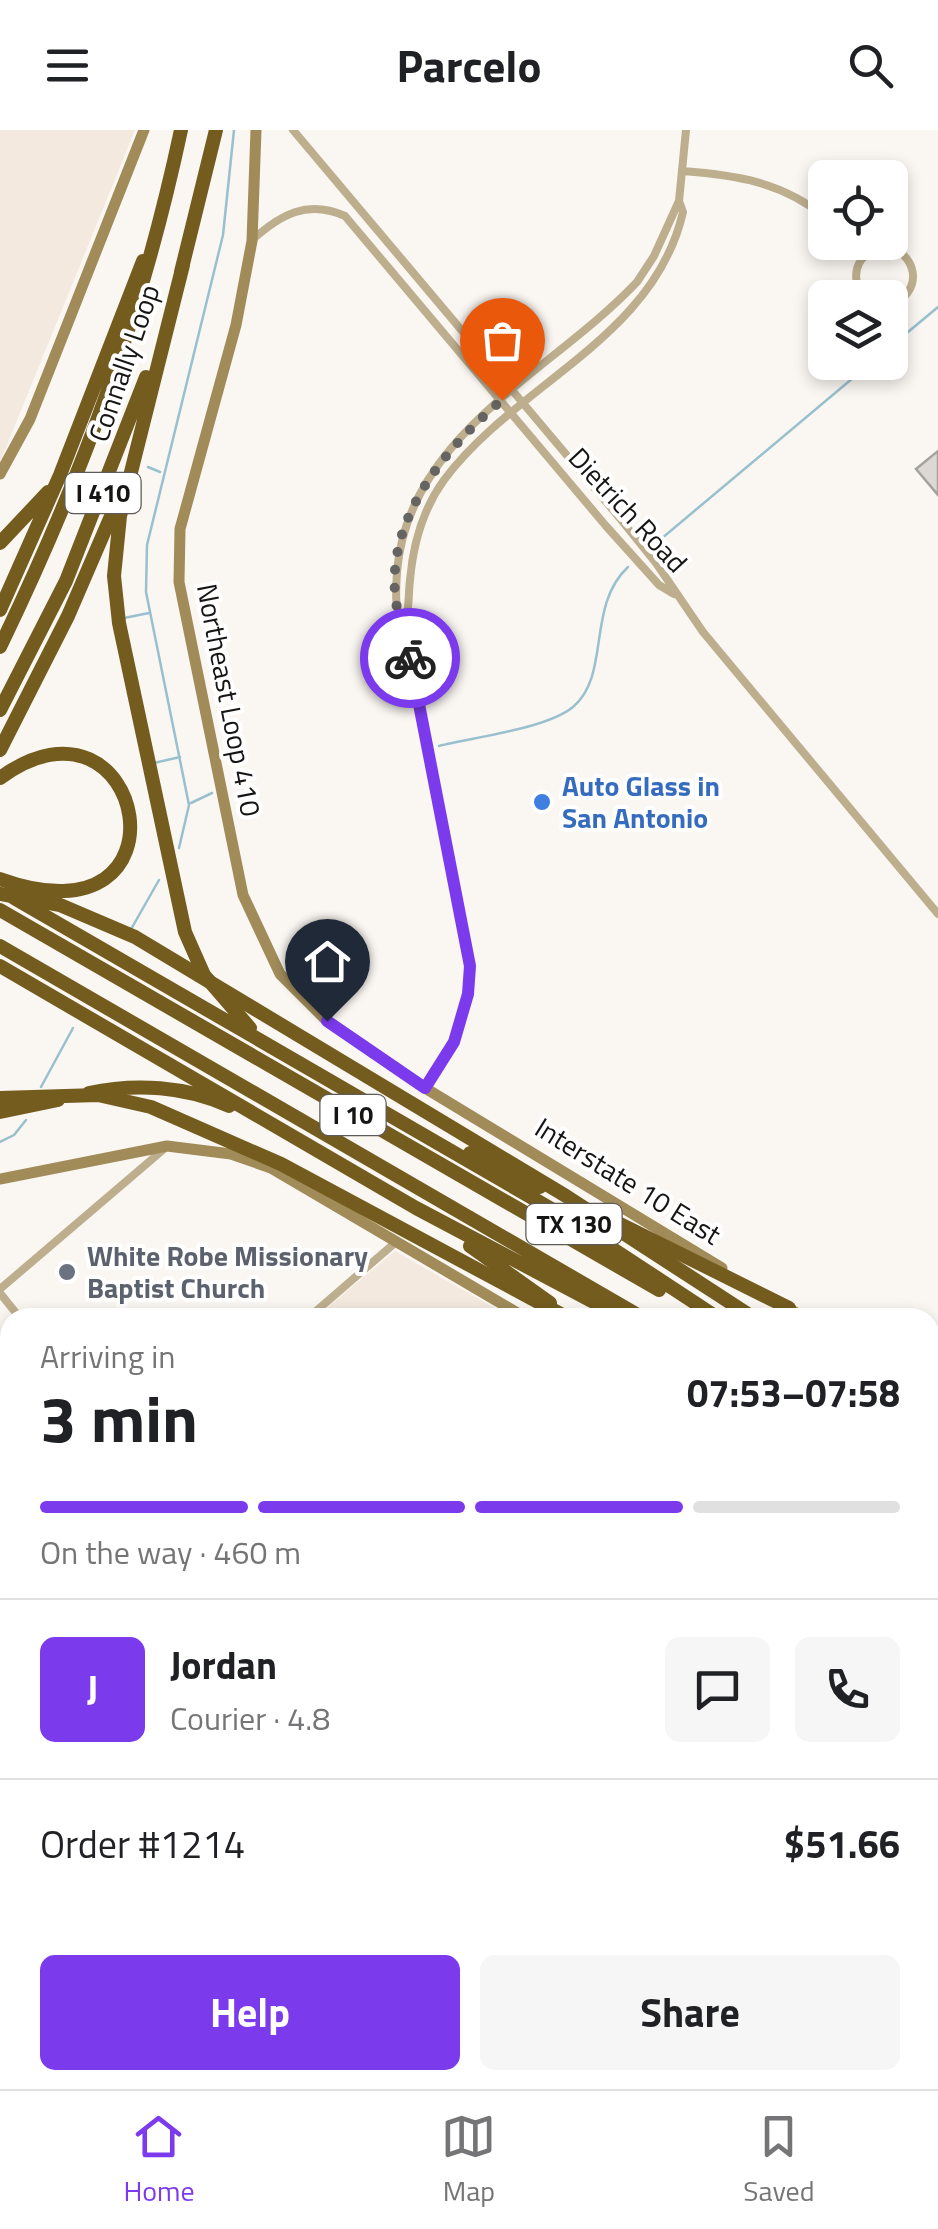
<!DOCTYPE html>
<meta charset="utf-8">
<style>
body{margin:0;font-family:"Titillium Web",sans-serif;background:#f6f6f6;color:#202124;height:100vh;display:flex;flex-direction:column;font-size:38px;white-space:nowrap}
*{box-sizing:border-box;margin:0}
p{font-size:32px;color:#757577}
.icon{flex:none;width:55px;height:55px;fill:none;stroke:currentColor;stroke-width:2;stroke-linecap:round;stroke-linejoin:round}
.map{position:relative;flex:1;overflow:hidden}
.drawer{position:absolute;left:0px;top:1178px;width:940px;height:782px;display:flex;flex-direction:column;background:#fff;border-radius:30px 30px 0 0;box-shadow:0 5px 15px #0003}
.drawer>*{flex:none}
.buttons{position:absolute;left:808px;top:30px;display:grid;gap:20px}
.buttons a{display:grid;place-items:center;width:100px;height:100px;border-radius:15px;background:#fff;box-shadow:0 5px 15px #0003;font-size:50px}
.pin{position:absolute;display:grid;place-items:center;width:85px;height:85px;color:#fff;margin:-102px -42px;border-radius:50% 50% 50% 0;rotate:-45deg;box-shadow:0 0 10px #0007}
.pin .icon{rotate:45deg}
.courier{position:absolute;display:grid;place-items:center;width:100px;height:100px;margin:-50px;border:8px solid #7c3aed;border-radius:50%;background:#fff;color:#222;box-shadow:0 2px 12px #0007}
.head em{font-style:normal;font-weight:700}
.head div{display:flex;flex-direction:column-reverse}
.head{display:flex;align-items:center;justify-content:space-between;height:170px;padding:0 40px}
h1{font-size:65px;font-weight:700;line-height:75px}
.bar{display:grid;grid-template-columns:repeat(4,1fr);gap:15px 10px;align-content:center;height:120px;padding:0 40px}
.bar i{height:12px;border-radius:8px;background:#e0e0e0}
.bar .on{background:#7c3aed}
.bar p{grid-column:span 4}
.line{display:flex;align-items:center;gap:25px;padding:0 40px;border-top:2px solid #e0e0e0}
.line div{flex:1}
.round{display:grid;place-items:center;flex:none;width:105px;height:105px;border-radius:15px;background:#f6f6f6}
.button{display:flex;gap:20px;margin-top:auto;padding:20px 40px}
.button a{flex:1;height:115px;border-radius:15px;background:#7c3aed;color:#fff;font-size:40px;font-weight:700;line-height:115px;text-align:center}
.button a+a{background:#f6f6f6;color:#202124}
header{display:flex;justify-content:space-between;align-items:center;height:130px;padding:0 40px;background:#fff;font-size:45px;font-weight:700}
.tabs{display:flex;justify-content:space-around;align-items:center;height:140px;border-top:2px solid #e0e0e0;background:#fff;font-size:28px;color:#757577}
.tabs a{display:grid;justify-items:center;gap:5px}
.tabs .on{color:#7c3aed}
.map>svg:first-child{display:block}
</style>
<header><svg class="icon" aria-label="menu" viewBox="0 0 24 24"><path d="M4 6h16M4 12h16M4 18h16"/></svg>Parcelo<svg class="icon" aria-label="search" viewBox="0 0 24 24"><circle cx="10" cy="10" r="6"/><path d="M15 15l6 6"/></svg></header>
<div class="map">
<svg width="938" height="1959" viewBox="0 0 938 1959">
<rect width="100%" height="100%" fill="#faf6f2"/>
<path fill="#f3e9df" d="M0,0H135L0,332Z
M395,1121L510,1187H329L323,1181Z
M930,1431L938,1435V1916L930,1907Z"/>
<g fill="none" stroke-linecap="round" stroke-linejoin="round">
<path stroke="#99c0ce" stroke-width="2.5" d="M890,217L938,177
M148,337L160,342
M655,414L872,232
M124,488L149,483
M439,616C474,607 546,599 573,577C611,545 586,476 628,437
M154,633L180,627
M191,673L212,663
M179,718L189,675L146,462L147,415L223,105L234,0
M130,801L159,750
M41,957L73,898
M0,1012L14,1005L26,990
M0,1307L10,1299"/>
<path stroke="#9d9a97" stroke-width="22" d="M338,1959V1950"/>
</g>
<path fill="#ddd8d4" stroke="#a5a19d" stroke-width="2.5" d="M938,321V365L916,339Z"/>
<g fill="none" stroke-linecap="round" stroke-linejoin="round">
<path stroke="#bdae8e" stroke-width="8" d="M293,0L618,386L656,433L703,502L938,784
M683,41C736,45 782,52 825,87
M252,110C280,85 307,69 345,86L606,396L659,455L674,464
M851,112L863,126
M865,168C845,144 861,116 891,117C920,129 921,164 890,175
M403,495C410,482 408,465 410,450C413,415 423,379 444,350C516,253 654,209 683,82L679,71L686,0
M425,958C454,920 467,883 470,836L403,495C394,480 396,459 397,442C408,304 552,242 637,152L654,126L679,71
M0,1159L164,1019
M0,1163L20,1188
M308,1188L396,1112
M0,1446L10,1438"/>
<path stroke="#a08b59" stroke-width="11" d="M256,0L252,111L236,195L180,399L179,452L243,765L280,844L327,891L425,958L722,1138
M0,344L30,289L144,0
M0,1049L167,1016L231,1024L271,1038L526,1188
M785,1176L804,1188
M930,1239L938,1238
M930,1258L938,1249
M930,1286L938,1271
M930,1405L938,1414"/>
<path stroke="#745c1e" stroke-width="14" d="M183,135L120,386L114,446L119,493L185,802L204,845L250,898
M181,142L216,0
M0,413L48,362
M0,480L60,345L143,131
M0,517C83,345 141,187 181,0
M0,580L66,451L146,247
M0,620L68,486L115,377
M0,648C145,542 200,821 0,749
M14,768L555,1081L718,1188
M0,780L659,1160
M0,816L643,1188
M0,836L416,1078L624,1188
M89,963C135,953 186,956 229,976
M0,982L58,970
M470,1023L540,1057
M610,1089L789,1178
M470,1116L550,1173
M930,1298L938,1303
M930,1352L938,1357
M930,1376L938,1380"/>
<path stroke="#745c1e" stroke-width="14" d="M0,764L60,775L135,807L566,1066L754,1188
M0,968L98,965L151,977L281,1034L568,1188
M930,1317L938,1322"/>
</g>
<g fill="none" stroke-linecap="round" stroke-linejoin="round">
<path stroke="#666462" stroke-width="10" stroke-dasharray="0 18" d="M410,528C407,513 401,498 398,483C379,397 442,321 502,270"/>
<path stroke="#7c3aed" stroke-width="12" d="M327,891L425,958L454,912L468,864L470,836L410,528"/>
</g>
<circle fill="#3f7fe0" stroke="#fff" stroke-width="4" cx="542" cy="672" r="10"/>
<circle fill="#6b7280" stroke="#fff" stroke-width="4" cx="67" cy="1142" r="10"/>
<g text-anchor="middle" stroke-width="8" stroke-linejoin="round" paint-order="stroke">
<g fill="#fff" stroke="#5c5b5a" stroke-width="2.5">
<rect x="65.5" y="343" width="75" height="40" rx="8"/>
<rect x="320.5" y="965" width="65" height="40" rx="8"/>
<rect x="526.5" y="1074" width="95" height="40" rx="8"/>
</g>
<g font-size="25" font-weight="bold" fill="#161514">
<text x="103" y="372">I 410</text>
<text x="353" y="994">I 10</text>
<text x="574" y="1103">TX 130</text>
</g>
<g font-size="28" fill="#161514" stroke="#fff">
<text transform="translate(124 233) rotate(-71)" y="10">Connally Loop</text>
<text transform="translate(628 380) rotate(47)" y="10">Dietrich Road</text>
<text transform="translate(229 570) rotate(79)" y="10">Northeast Loop 410</text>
<text transform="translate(628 1051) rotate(32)" y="10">Interstate 10 East</text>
</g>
<g font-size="28" font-weight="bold" fill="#366cbe" stroke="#fff" text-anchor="start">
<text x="562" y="666">Auto Glass in<tspan x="562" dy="32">San Antonio</tspan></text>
</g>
<g font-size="28" font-weight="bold" fill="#5b616d" stroke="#fff" text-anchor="start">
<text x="87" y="1136">White Robe Missionary<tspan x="87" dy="32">Baptist Church</tspan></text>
</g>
</g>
</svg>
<div class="buttons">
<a><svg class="icon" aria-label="locate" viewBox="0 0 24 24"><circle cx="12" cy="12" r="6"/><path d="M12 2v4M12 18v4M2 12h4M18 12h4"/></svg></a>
<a><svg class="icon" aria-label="layers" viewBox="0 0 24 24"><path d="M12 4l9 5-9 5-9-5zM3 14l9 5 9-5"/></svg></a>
</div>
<div class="pin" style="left:502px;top:270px;background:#ea580c"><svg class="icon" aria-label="bag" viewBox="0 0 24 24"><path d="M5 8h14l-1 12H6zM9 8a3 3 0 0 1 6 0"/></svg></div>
<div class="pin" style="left:327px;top:891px;background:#1f2937"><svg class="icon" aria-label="home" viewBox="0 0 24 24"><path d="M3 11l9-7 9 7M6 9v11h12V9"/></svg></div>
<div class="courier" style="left:410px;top:528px"><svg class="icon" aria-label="bike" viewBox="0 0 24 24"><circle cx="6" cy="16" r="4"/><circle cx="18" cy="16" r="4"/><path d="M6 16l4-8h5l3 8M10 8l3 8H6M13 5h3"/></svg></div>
<section class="drawer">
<div class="head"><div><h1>3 min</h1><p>Arriving in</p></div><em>07:53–07:58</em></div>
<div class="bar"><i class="on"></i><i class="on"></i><i class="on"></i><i></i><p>On the way · 460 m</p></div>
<div class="line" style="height:180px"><b class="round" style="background:#7c3aed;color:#fff">J</b><div><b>Jordan</b><p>Courier · 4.8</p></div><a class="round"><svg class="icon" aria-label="chat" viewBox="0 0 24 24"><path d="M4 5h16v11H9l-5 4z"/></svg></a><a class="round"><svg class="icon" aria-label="phone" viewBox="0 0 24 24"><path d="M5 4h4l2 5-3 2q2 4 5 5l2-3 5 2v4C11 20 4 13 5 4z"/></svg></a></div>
<div class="line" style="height:130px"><div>Order #1214</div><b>$51.66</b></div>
<div class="button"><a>Help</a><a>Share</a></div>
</section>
</div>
<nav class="tabs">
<a class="on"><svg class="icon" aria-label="home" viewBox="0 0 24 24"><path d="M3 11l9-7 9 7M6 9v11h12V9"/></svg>Home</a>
<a><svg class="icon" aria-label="map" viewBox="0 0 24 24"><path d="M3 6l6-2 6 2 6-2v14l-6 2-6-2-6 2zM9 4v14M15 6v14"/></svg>Map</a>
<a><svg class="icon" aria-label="saved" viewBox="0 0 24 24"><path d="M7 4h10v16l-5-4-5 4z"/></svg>Saved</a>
</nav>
